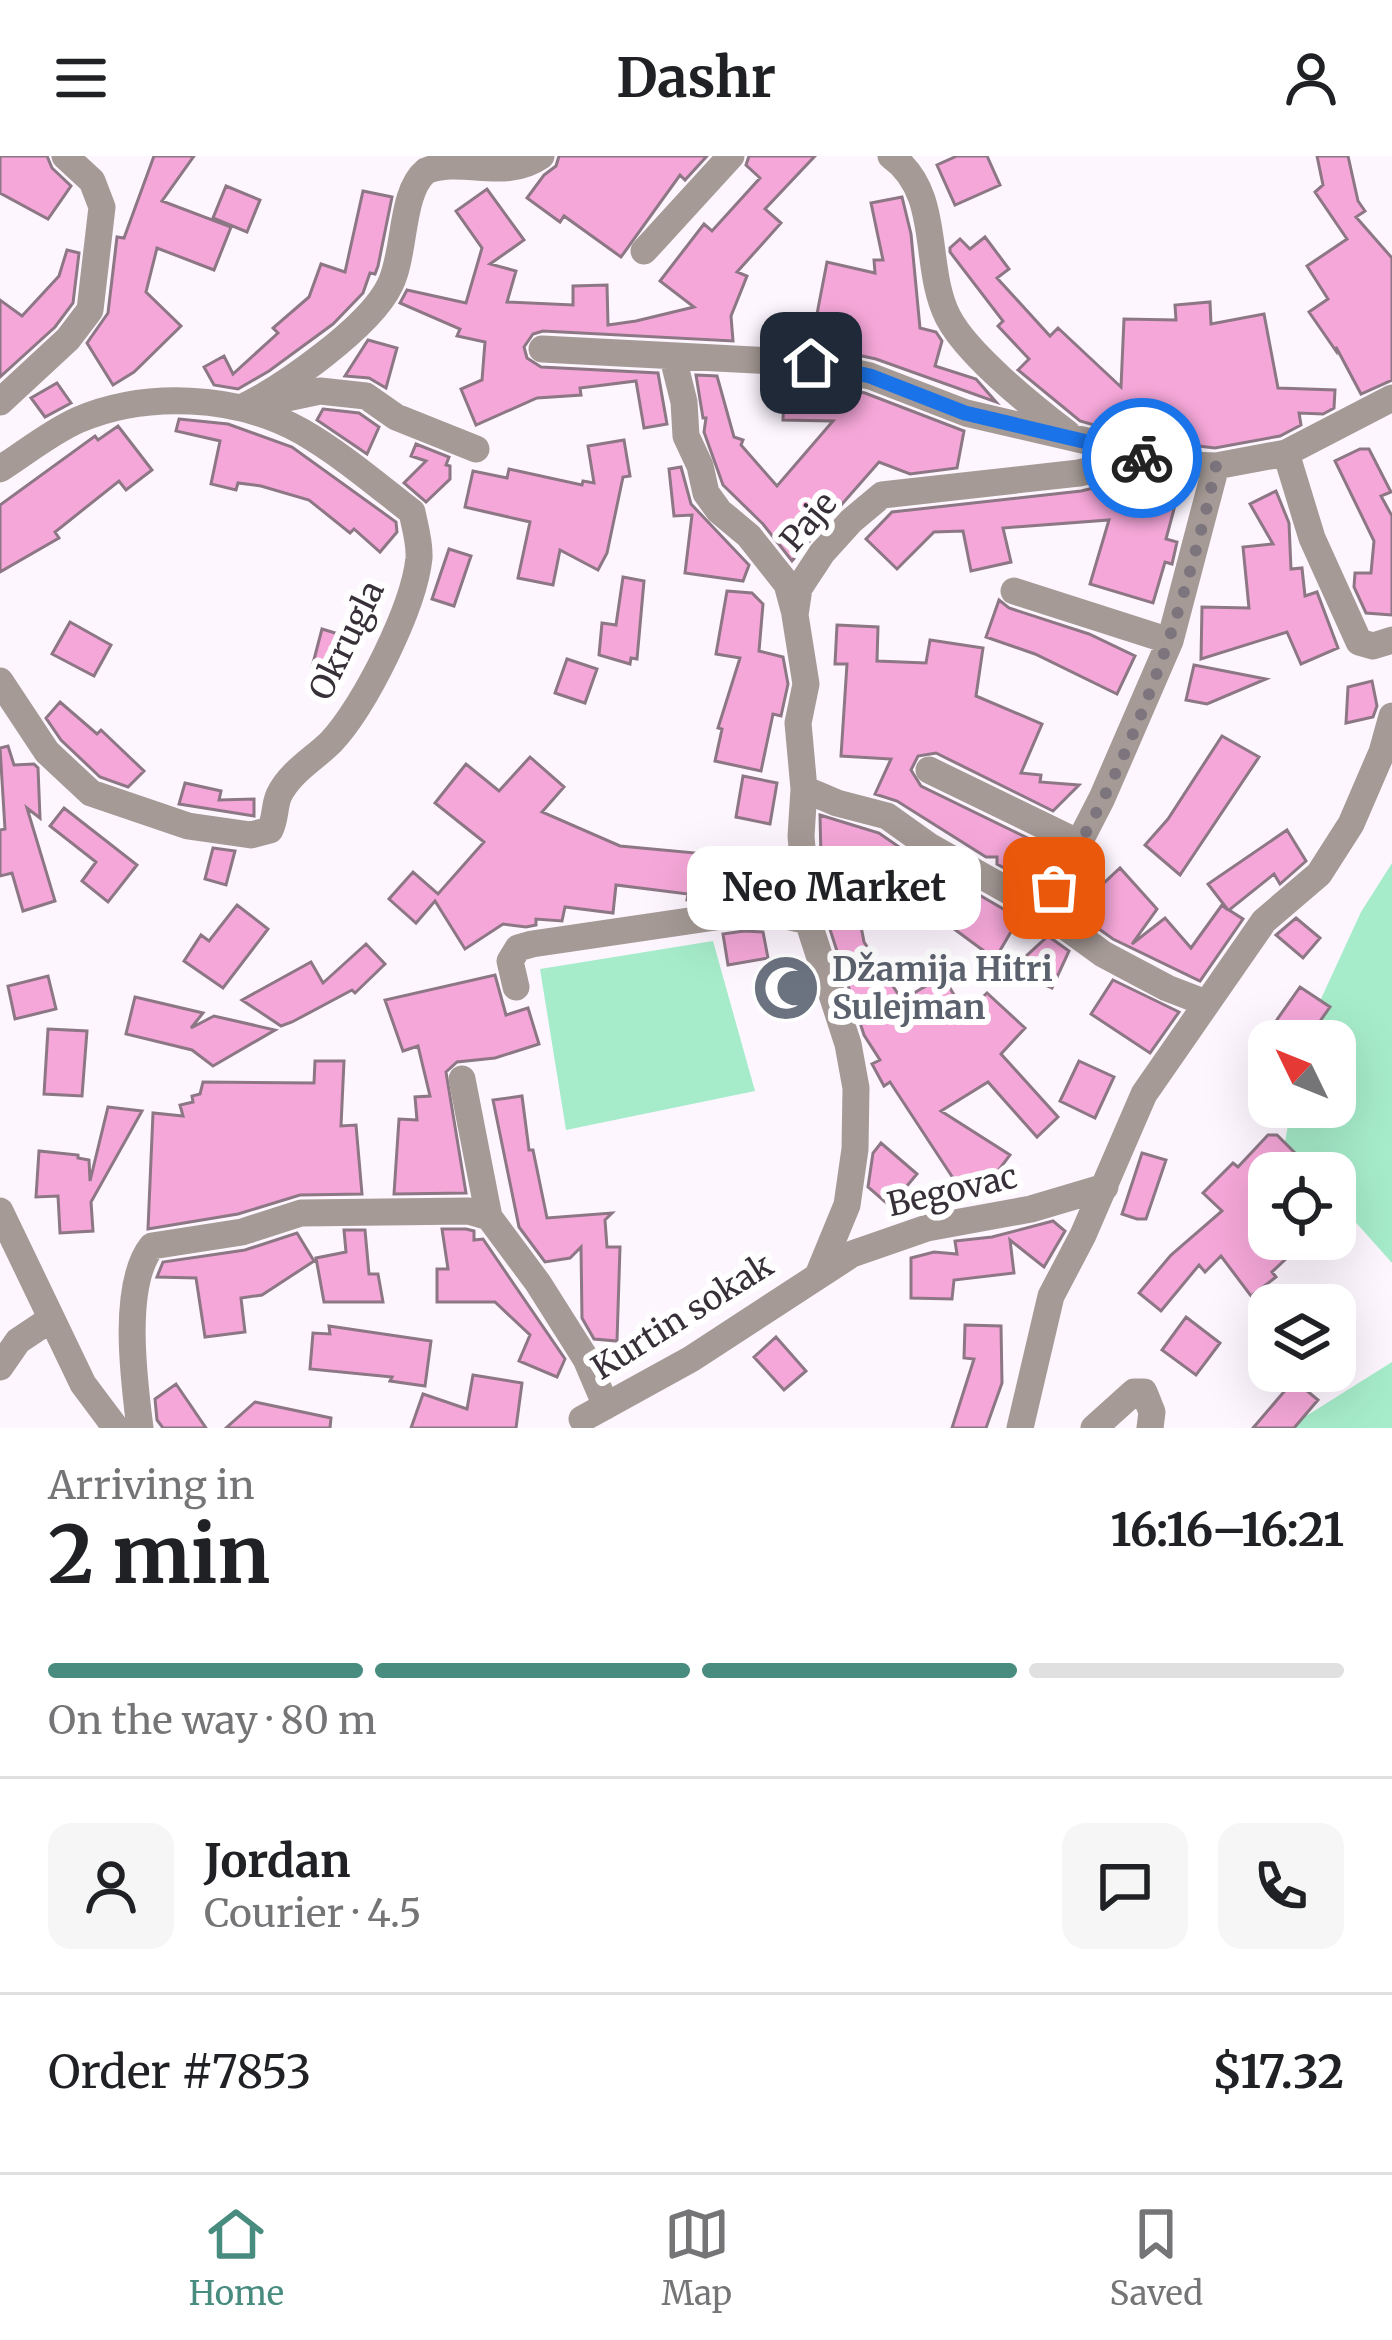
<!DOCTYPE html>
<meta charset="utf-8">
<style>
body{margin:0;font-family:Merriweather,serif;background:#f6f6f6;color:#202124;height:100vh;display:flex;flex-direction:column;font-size:45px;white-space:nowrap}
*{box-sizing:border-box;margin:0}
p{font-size:39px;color:#757577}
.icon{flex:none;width:66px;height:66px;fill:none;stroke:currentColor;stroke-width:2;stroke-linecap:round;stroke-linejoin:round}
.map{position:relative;height:1272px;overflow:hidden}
.drawer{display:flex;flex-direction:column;background:#fff;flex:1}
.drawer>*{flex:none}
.needle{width:78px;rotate:313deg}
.fabs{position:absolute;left:1248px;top:864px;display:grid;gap:24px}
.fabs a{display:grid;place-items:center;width:108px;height:108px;border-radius:24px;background:#fff;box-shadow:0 12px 48px #0002;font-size:60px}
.pin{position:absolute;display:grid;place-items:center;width:102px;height:102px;color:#fff;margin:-51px;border-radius:24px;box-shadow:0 6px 18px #0006}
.courier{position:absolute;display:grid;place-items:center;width:120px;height:120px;margin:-60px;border:9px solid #1a73e8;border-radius:50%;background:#fff;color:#222;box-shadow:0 3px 15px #0007}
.bubble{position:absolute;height:84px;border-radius:24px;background:#fff;box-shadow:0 12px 48px #0002;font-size:39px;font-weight:700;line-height:84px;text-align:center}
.summary em{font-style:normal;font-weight:700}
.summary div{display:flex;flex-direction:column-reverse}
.summary{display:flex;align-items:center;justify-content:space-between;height:204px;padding:0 48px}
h1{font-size:78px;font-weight:700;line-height:90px}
.bar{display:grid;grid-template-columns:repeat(4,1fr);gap:18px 12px;align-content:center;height:144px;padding:0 48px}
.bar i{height:15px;border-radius:9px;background:#e0e0e0}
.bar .active{background:#488b7f}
.bar p{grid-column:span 4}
.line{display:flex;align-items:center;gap:30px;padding:0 48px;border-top:3px solid #e0e0e0}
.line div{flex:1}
.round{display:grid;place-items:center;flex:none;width:126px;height:126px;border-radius:24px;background:#f6f6f6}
header{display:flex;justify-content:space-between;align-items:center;height:156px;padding:0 48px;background:#fff;font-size:54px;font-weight:700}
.menu{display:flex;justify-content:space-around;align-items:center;height:168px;border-top:3px solid #e0e0e0;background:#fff;font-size:33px;color:#757577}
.menu a{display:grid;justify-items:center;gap:6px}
.menu .active{color:#488b7f}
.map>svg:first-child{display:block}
</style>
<header><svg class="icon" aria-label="menu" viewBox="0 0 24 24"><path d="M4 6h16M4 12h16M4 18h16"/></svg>Dashr<svg class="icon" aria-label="person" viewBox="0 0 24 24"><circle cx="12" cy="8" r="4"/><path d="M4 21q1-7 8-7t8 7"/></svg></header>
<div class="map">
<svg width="1392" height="1272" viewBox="0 0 1392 1272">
<rect width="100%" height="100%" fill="#fdf6ff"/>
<path fill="#a6ecca" d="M1392,707V1107L1335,1043V1017H1312L1285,986L1291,951H1335V885L1302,884L1361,756Z
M713,785L755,935L566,974L540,813Z
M1392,1206V1272H1287Z"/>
<path fill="#f5a7d9" stroke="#8d7785" stroke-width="3" d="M0,0H47L52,12L71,30L48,63L0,37Z
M154,0H194L162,45L231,71L214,114L157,92L146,136L181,170L134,216L113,229L87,187L108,157L117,81L124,82Z
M559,0H707L685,24L680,19L621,101L564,60L560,66L527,42L544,19L556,10Z
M749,0H815L765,53L781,67L737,116L747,120L731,160L733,185L543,175L533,178L524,191L527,202L541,211L658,217L667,268L644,272L636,225L580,232L581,239L537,242L476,269L461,233L482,224L485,186L457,180L460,173L400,147L407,134L466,147L482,92L456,55L487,33L524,84L490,108L516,115L507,146L573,149V130L607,129L608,169L636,165L694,151L660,125L704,68L712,75L760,22L746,9Z
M957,0H987L1000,29L955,49L937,9Z
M1317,0H1348L1358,45L1365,55L1356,61L1392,102V224L1361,238L1336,191V195L1309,156L1328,143L1307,110L1347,83L1315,36L1323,29Z
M226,30L260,44L247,76L213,62Z
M363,35L392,41L378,110L375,118L370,117L363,137L333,168L269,215L238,233L214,229L204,211L224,200L233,218L278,177L273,172L309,141L321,108L345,116Z
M902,41L911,78L920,172L936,176L942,185L935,210L976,223L996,246L876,203L811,189L827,106L875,117L874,104H883L871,47Z
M985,81L1009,113L997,122L1050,180L1058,172L1121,231L1124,163L1176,164L1175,149L1210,146L1211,168L1264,158L1278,232L1335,234L1334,252L1323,258L1299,257L1301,269L1280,280L1215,292L1146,284L1080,265L1018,214L1029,203L998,170L1003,165L950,96V92L960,83L970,93Z
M67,94L79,97L73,147L55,171L0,221V144L22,160L59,120Z
M368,184L397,192L386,232L369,222L345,220Z
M696,219L717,220L734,281L743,284L741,289L777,330L833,265L783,264L784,237L824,238L825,229L865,237L964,275L957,312L910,318L879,306L792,405L763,368L723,329L704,276L706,262H703Z
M57,227L71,247L45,261L31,242Z
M323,253L359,257L379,271L367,298L317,264Z
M179,263L228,268L292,291L396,366L397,376L380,396L354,373L350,377L309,344L261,330L238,327L236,334L211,328L220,285L176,275Z
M118,270L152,314L126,334L119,325L55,376L59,382L0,416V349L95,280L98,284Z
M624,284L630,320L623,321L607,397L598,414L560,394L553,429L518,422L530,366L465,351L473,315L507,322L509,313L582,329L583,325L594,327L588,290Z
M416,288L449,301L446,309L450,310V323L426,346L404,327L426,305L411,300Z
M1360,293H1369L1391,336L1381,340L1392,360V459L1366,457L1354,431L1355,417H1371L1374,385L1335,305Z
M681,311L691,348L749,409L743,425L685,417L692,359L674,360L669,313Z
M1127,324L1178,338L1166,383L1177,386L1172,408L1165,406L1153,447L1090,428L1109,364L1003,372L1011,406L971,415L963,375L934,376L897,413L866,383L892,356L1081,335Z
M1276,335L1289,367L1291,413L1302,412L1305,440L1317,436L1338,492L1301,508L1287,476L1201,503L1202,451L1249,452L1243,391L1273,388L1250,348Z
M449,393L471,400L454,450L432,443Z
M623,421L644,425L637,503L631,502L630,508L599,499L602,467L616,469Z
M727,435L752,437L763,448L759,495L783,501L788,528L781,560L773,558L761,615L715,605L722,573L718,572L740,502L716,498Z
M999,444L1009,452L1089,478L1135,500L1117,538L1035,498L986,481Z
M70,466L111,489L94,520L52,498Z
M837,469L878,471L877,505L926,507L930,484L983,492L976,540L1042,568L1021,617L1041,619L1040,626L1079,629L1053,655L936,597L918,600L911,614L921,630L1054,695L1037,730L997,708V701H986L897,645L875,638L891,603L841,600L847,508H835Z
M322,473L355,483L345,520L312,511Z
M567,503L597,513L585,547L555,537Z
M1194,509L1266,523L1207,548L1186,544Z
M1372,525L1377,550L1373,561L1346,567L1348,531Z
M60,546L97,578L101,574L144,615L128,631L100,621L61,584L46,562Z
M1222,580L1259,601L1180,719L1145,689L1168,663Z
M8,590L14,609L34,608L38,612L40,662L27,652L55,745L23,755L12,717L0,720V674L5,673L0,592Z
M530,601L564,631L542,656L620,690L717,699L716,707L782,704L784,738L700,745L687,744L688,738L616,729L613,757L565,751L562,765L536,763V769L526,771L503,768L465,793L435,745L416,767L389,743L413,716L438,738L484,686L435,647L466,608L499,635Z
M743,620L777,627L770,668L736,661Z
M185,627L221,635L219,644L254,643V660L179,648Z
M64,652L137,709L108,746L82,725L96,706L50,670Z
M820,659L879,677L915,702H873L878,711L848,697L849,703H821Z
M1287,674L1306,705L1280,728L1274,718L1229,754L1243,763L1200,825L1113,783L1074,755L1120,712L1157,753L1132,788L1165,762L1191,792L1222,749L1228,754L1208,728Z
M213,692L235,695L226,729L205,723Z
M957,726L1019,762L998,798H988L904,736Z
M856,744L864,786L902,844L943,820L964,856L961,861L987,837L1025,872L1001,898L1058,961L1037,981L988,926L941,955L1010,999L978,1042L955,1025L890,926L884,930L872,908L880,904L864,879L826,761L825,749Z
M237,749L268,773L223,832L184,805L201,779L209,785Z
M1296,762L1320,782L1303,802L1276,779Z
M744,775L763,776L768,802L728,809L723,778Z
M1048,780L1069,795L1052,832L1011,814Z
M366,788L385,808L355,837L352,834L292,866L281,870L242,844L311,806L323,827Z
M495,819L506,859L528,852L539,888L495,902L457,906L446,916L466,1037L394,1038L399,963L417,964L415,941L430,940L418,890L403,895L385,844Z
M48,820L56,853L15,863L8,830Z
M1113,824L1179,856L1150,897L1091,858Z
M1300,831L1330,851L1306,885L1276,865Z
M135,841L203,857L191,872L214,860L275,874L213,910L192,894L126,878Z
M48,873L87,875L82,940L44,938Z
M315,905H344L341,970L356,969L362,1038L300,1039L238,1058L148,1073L153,957L183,960L180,949L193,946L192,940L200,938L203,926L314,927Z
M1079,905L1114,921L1095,962L1060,945Z
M522,940L529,994H533L547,1062L612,1057L605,1064L607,1091H620L617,1185L594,1183L582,1162L581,1091L570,1102L545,1106L519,1071L493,944Z
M108,951L142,955L91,1046L93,1075L60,1077L58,1040L36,1041L39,995L78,999V1002L89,1004L90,1025Z
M1268,979H1277L1297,999L1280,1017H1269V1029L1263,1036L1269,1042V1083H1307L1272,1116L1276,1121L1251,1140L1221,1100L1205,1116L1199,1109L1161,1155L1139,1137L1171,1099L1222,1055L1203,1037L1233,1007L1238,1011Z
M881,987L917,1018L890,1050L868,1031L873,997Z
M1142,997L1166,1004L1146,1063H1137L1122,1058Z
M1053,1065L1065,1075L1044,1111L1010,1084L1014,1117L954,1124L952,1143L911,1142V1102L934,1096L957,1098L955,1085L992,1081Z
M442,1073H466L474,1075V1084L483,1083L565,1203L557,1221L519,1205L530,1179L495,1146H437V1113H448Z
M344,1074H365L369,1118H378L383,1146H324L316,1102L346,1096Z
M297,1077L314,1105L262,1139L241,1142L245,1176L205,1181L196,1122L157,1121L163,1106L245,1094Z
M1186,1161L1220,1187L1196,1219L1162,1194Z
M965,1169L1001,1170L1002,1227L986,1272H952L974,1203L964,1202Z
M329,1170L431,1185L425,1230L390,1225L392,1221L310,1213L313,1177L330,1178Z
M776,1181L806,1215L784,1234L754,1201Z
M473,1219L522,1227L516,1272H411L423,1238L467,1253Z
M1294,1224L1318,1244L1294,1272H1253Z
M176,1228L206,1272H163L157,1264L155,1243Z
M255,1246L331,1262L330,1272H226Z"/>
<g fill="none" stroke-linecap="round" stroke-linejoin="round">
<path stroke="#a59a95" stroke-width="27" d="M891,0C943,37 922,110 948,161C967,198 1033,251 1067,277
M644,95L731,0
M542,193L811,207L870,220L966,257L1104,289L1142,302L1189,309L1216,310L1286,297L1392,242
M673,202L684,246L686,280L700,310L706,337L719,355L749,380L787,428L794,454
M0,246L68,183L90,154L102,51L92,25L65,0
M268,246L320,235L366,240L396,261L476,293
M241,252C283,232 370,171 390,129C406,97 400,36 426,15C461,0 504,26 541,0
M1286,297L1312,382L1359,486L1373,490L1392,484
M0,313C25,297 51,276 78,264C146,235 236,239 301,275C341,298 376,328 412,356C415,371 420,387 419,402C414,451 365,550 331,586C314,603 290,616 279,639C274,650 276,662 270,674L251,679L188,670L91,637L47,596L0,525
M1014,435L1170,485
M929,614L1081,688
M804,633L837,647L887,660L929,690L1044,755L1103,798L1167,832L1206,847
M1044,755L1102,642L1170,485L1216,310
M516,831L510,805L518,792L532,788L743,757L778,758L808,765
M462,923L489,1061L538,1127L586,1203L606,1250
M0,1055L83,1228L116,1272
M819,1117L847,1049L855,993L856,932L848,888L808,765L801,680L804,633L798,567L806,528L795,459L799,432L822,397L851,365L882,339L1079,317L1142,302
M0,1211L18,1185L51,1163
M582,1263L691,1203L852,1098L927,1072L1031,1053L1105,1031
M140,1272C134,1224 121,1129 152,1090L242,1076L301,1057L469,1055L489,1061
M1020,1272L1051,1140L1083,1079L1144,938L1264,765L1319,718L1351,668L1382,596L1392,560
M1094,1272L1134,1236H1144L1152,1256L1150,1272"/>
</g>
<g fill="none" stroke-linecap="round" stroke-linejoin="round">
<path stroke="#7c757e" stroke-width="12" stroke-dasharray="0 21.6" d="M1054,732C1133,603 1185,457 1216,310L1142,302"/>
<path stroke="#1a73e8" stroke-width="15" d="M811,207L870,220L965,257L1104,290L1142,302"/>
</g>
<defs>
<symbol id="mosque-disc" viewBox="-11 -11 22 22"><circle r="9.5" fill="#6b7280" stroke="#fff"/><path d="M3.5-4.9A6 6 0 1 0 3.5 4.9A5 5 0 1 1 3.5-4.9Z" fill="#fff"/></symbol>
</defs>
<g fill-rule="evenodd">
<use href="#mosque-disc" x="748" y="794" width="76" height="76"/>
</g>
<g text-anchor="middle" stroke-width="12" stroke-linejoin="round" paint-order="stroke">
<g font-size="33" fill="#373038" stroke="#fff">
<text transform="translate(808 365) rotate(-49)" y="12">Paje</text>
<text transform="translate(346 484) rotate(-64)" y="12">Okrugla</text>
<text transform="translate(952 1034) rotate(-13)" y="12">Begovac</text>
<text transform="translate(682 1160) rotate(-32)" y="12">Kurtin sokak</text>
</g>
<g font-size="33" font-weight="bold" fill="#5b616d" stroke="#fff" text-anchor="start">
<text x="832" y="825">Džamija Hitri<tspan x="832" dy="38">Sulejman</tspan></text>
</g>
</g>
</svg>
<div class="fabs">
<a><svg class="needle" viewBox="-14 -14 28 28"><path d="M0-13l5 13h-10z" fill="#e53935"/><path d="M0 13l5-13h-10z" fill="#757577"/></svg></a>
<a><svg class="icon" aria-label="locate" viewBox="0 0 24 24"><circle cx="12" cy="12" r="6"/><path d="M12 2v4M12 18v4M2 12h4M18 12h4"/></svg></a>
<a><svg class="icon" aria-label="layers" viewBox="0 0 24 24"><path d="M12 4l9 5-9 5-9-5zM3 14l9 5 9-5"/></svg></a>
</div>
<div class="pin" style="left:1054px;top:732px;background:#ea580c"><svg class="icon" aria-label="bag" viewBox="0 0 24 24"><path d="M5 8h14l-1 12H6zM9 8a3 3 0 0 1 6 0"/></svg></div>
<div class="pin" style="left:811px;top:207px;background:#1f2937"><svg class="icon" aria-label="home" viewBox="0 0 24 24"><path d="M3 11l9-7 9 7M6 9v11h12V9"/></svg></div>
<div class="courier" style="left:1142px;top:302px"><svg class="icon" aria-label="bike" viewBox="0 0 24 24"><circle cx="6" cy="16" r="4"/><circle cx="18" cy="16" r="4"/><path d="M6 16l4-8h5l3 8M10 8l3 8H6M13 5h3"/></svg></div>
<div class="bubble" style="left:687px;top:690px;width:294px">Neo Market</div>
</div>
<section class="drawer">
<div class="summary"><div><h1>2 min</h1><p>Arriving in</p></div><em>16:16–16:21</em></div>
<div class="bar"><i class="active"></i><i class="active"></i><i class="active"></i><i></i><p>On the way · 80 m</p></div>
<div class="line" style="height:216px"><a class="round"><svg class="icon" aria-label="person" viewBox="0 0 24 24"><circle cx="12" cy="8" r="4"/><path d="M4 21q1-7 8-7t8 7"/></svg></a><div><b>Jordan</b><p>Courier · 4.5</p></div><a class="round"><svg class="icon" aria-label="chat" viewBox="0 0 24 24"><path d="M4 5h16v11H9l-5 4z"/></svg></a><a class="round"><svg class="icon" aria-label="phone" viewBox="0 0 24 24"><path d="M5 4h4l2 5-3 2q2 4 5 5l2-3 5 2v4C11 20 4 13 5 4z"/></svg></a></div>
<div class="line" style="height:156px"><div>Order #7853</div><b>$17.32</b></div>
</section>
<nav class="menu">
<a class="active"><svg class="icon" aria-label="home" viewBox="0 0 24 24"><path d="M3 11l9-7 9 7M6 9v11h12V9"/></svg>Home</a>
<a><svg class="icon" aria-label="map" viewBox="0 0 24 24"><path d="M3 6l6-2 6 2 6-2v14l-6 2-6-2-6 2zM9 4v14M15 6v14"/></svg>Map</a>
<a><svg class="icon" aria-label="saved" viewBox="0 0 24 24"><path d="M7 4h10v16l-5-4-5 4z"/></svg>Saved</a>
</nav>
